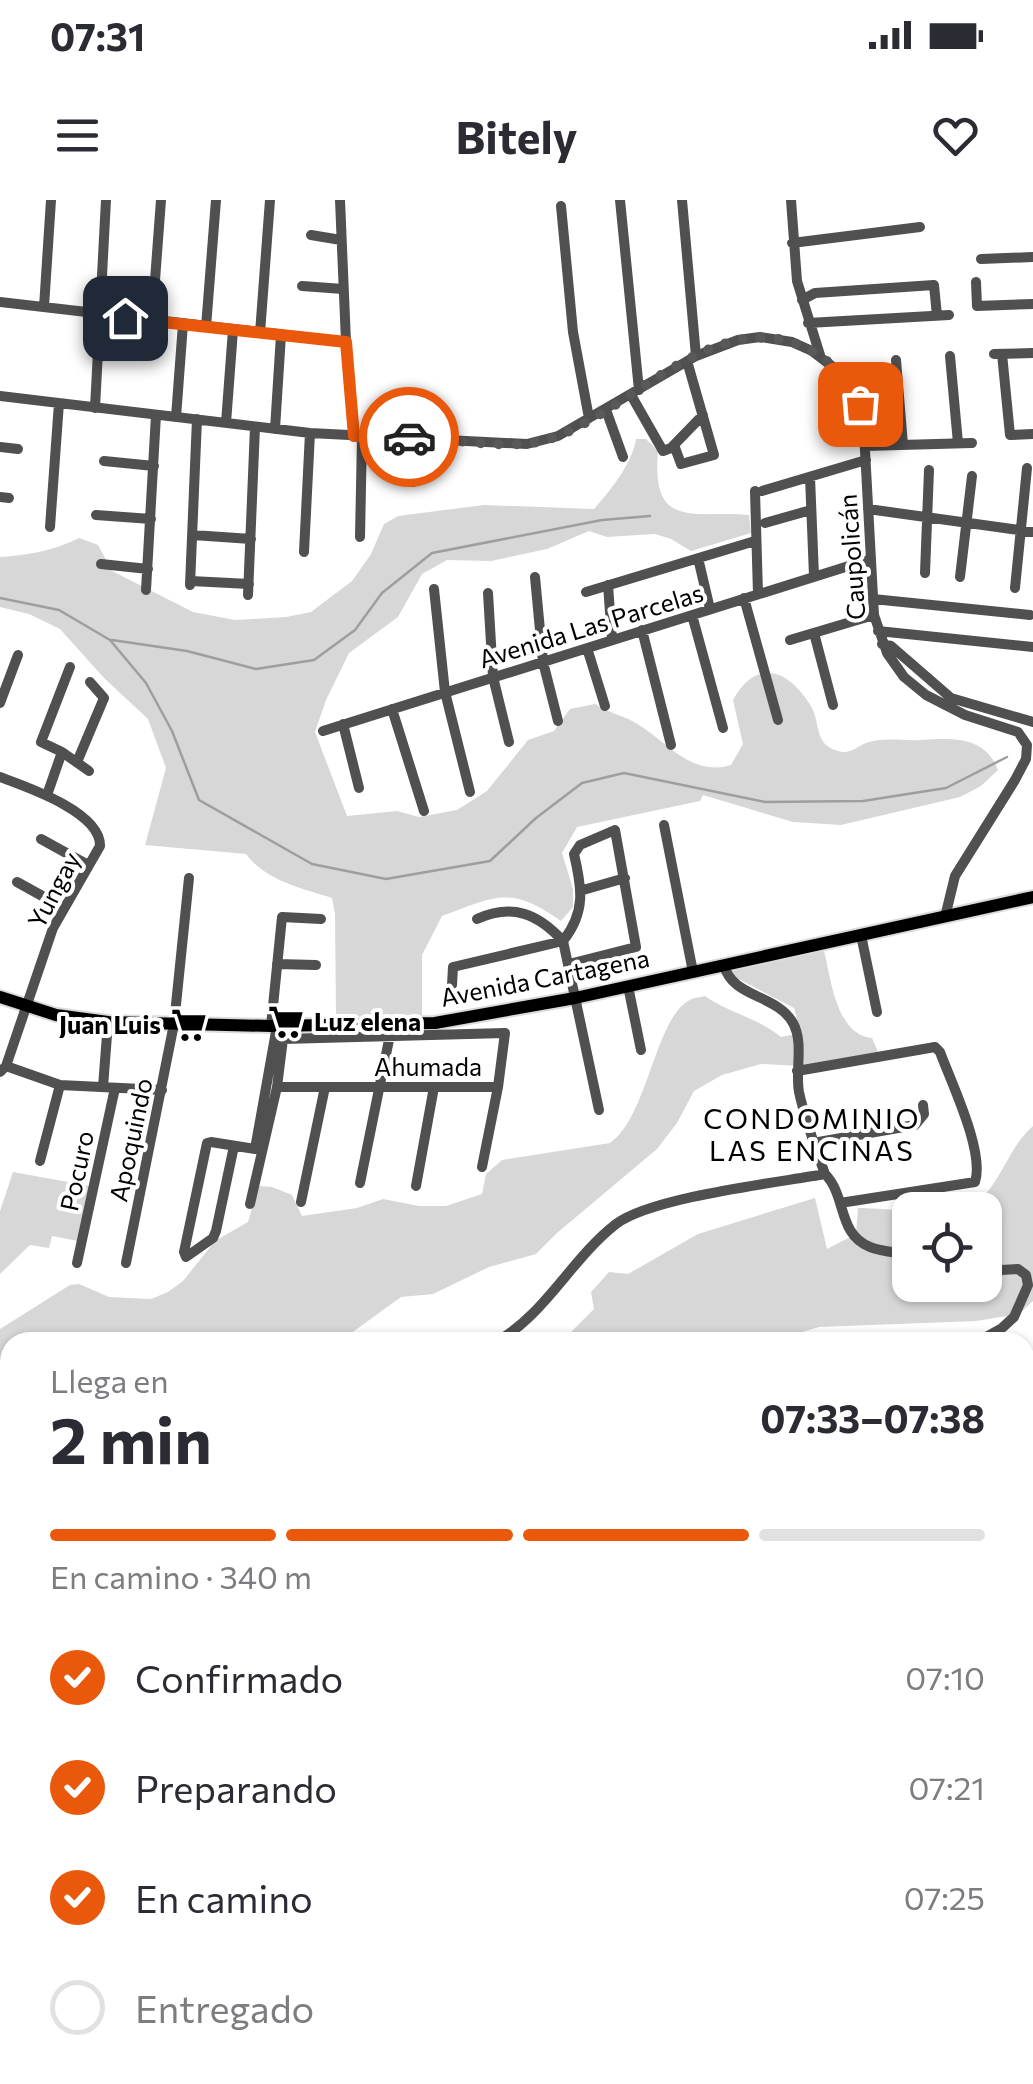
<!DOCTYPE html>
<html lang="es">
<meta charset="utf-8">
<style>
body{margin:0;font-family:Commissioner,sans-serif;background:#f2f2f3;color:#2b2b33;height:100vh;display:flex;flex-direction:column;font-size:38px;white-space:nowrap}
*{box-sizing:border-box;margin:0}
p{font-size:32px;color:#7c7c81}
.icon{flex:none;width:55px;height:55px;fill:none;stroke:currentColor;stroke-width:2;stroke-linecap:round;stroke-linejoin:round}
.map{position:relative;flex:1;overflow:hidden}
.side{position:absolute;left:0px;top:1132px;width:1035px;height:752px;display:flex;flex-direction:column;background:#fff;border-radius:30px 30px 0 0;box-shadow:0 2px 8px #0004}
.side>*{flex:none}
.fabs{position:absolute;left:892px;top:992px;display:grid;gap:20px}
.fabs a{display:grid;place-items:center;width:110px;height:110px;border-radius:20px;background:#fff;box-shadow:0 2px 8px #0004;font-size:50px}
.pin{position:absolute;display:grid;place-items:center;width:85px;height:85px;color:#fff;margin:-42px;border-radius:20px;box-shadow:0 5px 15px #0006}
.courier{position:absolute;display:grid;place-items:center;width:100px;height:100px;margin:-50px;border:8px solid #ea580c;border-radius:50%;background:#fff;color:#222;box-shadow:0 2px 12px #0007}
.headline em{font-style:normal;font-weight:700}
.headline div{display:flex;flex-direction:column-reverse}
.headline{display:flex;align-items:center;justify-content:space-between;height:170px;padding:0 50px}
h1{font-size:65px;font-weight:700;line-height:75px}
.bar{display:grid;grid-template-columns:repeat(4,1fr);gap:15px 10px;align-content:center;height:120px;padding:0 50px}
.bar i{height:12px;border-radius:8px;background:#e1e1e2}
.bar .on{background:#ea580c}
.bar p{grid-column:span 4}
ol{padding:0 50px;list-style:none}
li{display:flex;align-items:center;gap:30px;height:110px}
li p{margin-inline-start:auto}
li .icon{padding:10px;border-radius:50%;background:#ea580c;color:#fff;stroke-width:4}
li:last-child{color:#7c7c81}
li i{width:55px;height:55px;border:5px solid #e1e1e2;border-radius:50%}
.status{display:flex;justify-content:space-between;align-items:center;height:70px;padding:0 50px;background:#fff;direction:ltr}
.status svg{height:28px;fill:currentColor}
header{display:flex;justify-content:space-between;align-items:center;height:130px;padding:0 50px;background:#fff;font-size:45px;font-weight:700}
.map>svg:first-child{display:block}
</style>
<div class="status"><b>07:31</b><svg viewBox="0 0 49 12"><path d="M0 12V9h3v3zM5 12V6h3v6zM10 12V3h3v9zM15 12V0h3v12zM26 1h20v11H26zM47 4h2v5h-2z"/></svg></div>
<header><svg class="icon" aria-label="menu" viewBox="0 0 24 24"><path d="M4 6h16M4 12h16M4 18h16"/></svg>Bitely<svg class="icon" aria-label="heart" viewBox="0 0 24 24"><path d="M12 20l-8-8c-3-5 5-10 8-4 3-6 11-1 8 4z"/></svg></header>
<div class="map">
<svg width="1033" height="1884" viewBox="0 0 1033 1884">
<rect width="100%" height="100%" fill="#fff"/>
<path fill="#d7d7d7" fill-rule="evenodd" d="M636,239H646L658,251C651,331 694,310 749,315L751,333L691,351L671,339L655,334L607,337L589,331L547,349L491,361L447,360L422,374L398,417L349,453L326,500L315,532L347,616L397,611L419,617L457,610L487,591L528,540L554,531L570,509L595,504C611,514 626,516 639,525C668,543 692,577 731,565L743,544L733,500C757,456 790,470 812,508C818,519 816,534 825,544C828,547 834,550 838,551C850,555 856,547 866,543C883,537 903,541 920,540C951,538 985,535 998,570L981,586L960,597L841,625L793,622L703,595L700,601L577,627L562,653L573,689V707L561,721C510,685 496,696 442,716L422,755V817L336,816L335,714L332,698C301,688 266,681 246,654L145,645L166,568L148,519L104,478L60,429L29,414L0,407V357C28,355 53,351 79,338L98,345L112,371L193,412L235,420L286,417L311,412L352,381L371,354L384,324L398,316L484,305L594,309C611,290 633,262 636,239Z
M824,751C831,778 836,835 872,838L878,852L802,866L761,864L722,875L694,891L677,923L657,949L557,1033L536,1054L489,1067L433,1094L401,1097L339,1142H10V1339L0,1336V1129L70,1085L79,1084L109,1097L151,1099L168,1092L183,1081L215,1041L248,1022L259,986L272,987L292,995L302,1016L357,1008L383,999L419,1006H446L482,994L486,974L502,960L610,943C648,917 655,817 690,800C694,797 700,798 705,796C729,813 758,818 781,837L801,833L794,808L733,776L731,768Z
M1033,926V1101L1019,1114L976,1121L819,1127L769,1142H561L594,1109L591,1092L609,1072L628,1074L698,1034L815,998L827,1049L856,1034L858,1008C892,1008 967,1020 988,991C1005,970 1013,943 1033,926ZM910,1010H985V1085H910Z
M13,972L90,986L78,1041L52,1036L49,1048L30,1045L0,1074V1011Z"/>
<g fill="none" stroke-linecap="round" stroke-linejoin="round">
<path stroke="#9e9e9e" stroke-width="2.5" d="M0,398L59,410L110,440L146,483L172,531L199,600L312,664L386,679L490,661L536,618L582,583L624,573L765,602L863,601L946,588L1007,557
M112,440L187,451L256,469L314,460L355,430L382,393L432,353L602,320L650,316"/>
<defs>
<path id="major" d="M0,797L56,815L108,822L271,826L435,823L575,798L1033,697"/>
</defs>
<use href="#major" stroke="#dbdbdb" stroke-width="16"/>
<path stroke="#505050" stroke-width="10" d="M340,0L346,142L354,236
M620,0L639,190
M682,0L696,156
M791,0L797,81L820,155
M561,6L573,132L589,218
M311,35L341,40
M792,43L920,27
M981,59L1033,57
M976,82L977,106L1033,104
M302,86L343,89
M802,100L815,93L934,85L937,116
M0,102L346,142
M44,107L51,0
M152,120L161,0
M808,123L949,115
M206,127L216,0
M260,133L270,0
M994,154L1033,153
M1002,154L1010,235L1033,234
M950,156L958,243
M896,160L903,245
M631,195L663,251L671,248L703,215
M0,196L310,233L527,244L558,236L696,156L738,140L760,137L792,142L812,151L837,170L850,186L863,214L874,415L887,453L904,477L926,495L965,515L1018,532L1027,545L1026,559L1015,580L955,676L945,717
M95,208L106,0
M606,210L623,257
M176,217L183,124
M226,223L233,130
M275,229L281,135
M674,245L681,264L714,255L687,161
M865,246L972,243
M0,247L18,249
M104,261L154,266
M810,277L814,376
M413,282L415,237
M755,291L758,394
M762,291L866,260
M0,297L9,298
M868,309L1033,332
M96,315L151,319
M765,323L811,310
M50,327L59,203
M193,335L251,339
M360,337L362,236
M304,352L310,233
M698,358L710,409
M101,364L148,369
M925,373L929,270
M535,377L543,462L558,521
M960,377L972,276
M191,381L249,384
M190,385L197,219
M608,385L612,440
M1015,388L1027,268
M434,389L445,492L470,592
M146,390L156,215
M586,392L755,341
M488,393L493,477L509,542
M248,395L255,227
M744,398L778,520
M873,399L1030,415
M692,415L723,528
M642,430L671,545
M878,431L1033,447
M814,433L833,505
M790,440L874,415
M882,444L891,446L951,498L1033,522
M587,448L605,506
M0,503L18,455
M392,509L424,611
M343,524L359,588
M323,531L871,359
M62,552L89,571
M77,562L104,498L90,482
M0,577C27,587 101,612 100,646L53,728L6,866L0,872
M47,595L62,552L41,542L70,467
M664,625L693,772
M41,639L88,665
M17,682L64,708
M583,690L625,678
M477,719C513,703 538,714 563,741
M861,735L877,812
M277,764L316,765
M569,764L636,747L615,630L580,645L574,654C582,688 586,712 563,741L599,910
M452,785L453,767L563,741
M628,786L641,850
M271,826L282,717L321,719
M6,866L60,885L162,890
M797,871L935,847L940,852C951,882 985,952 975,982L840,1003
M103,887L108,822
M277,887H498L482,967
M813,943L915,925L924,914L923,905
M234,946L216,1031L213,1038L186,1057L184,1052L207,943L211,942L255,949L277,826
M40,961L60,885
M825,974C847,996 837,1034 870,1047C882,1052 897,1052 910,1055
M360,983L392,825
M416,986L434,887
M301,1002L325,887
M250,1004L277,887L283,839L505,833L498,887
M77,1063L115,888
M126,1063L174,824L189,678
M383,1138L385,1142
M496,1142C546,1114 571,1059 616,1024C652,997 775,983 825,974C815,947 805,920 799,892C795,870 804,843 793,823C777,794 732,798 724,765
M977,1142L1002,1128L1014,1117L1028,1085L1026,1075L1018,1069L985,1071"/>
<use href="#major" stroke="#000" stroke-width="12"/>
</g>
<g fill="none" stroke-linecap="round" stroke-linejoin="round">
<path stroke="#595959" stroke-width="10" stroke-dasharray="0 18" d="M409,237C447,238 511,251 546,240C628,216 710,107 802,146C828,157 847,178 860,204"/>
<path stroke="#ea580c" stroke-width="12" d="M125,118L346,142L354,236L409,237"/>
</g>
<defs>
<symbol id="supermarket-bare" viewBox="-9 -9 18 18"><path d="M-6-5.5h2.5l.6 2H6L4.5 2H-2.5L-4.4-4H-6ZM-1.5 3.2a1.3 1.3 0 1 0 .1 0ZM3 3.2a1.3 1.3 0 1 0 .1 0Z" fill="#000" stroke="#fff" stroke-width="2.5" paint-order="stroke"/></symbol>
</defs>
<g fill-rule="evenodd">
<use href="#supermarket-bare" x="261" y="797" width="50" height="50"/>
<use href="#supermarket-bare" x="164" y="800" width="50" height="50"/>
</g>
<g text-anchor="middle" stroke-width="8" stroke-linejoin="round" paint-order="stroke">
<g font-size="25" fill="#000" stroke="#fff">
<text transform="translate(852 357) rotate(-94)" y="9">Caupolicán</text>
<text transform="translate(591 426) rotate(-17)" y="9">Avenida Las Parcelas</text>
<text transform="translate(54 690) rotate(-62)" y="9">Yungay</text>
<text transform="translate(545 778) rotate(-11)" y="9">Avenida Cartagena</text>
<text x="428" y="876">Ahumada</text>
<text transform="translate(131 940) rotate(-78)" y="9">Apoquindo</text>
<text transform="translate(77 971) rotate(-78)" y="9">Pocuro</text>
</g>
<g font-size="25" font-weight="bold" fill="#000" stroke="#fff" text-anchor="start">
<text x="314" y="831">Luz elena</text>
<text x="161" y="834" text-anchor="end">Juan Luis</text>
</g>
<g font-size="28" letter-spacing="2.5" fill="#000" stroke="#fff">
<text x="812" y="929">CONDOMINIO<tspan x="812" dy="32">LAS ENCINAS</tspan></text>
</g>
</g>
</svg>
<div class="fabs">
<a><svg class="icon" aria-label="locate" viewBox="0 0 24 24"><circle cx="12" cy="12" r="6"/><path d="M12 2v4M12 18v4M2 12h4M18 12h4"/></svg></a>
</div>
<div class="pin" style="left:860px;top:204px;background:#ea580c"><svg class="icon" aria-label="bag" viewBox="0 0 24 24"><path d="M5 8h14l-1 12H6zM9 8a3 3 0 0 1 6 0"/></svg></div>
<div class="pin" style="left:125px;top:118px;background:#1f2937"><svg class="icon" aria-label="home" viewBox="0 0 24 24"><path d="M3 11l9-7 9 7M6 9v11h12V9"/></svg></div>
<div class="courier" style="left:409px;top:237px"><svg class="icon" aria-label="car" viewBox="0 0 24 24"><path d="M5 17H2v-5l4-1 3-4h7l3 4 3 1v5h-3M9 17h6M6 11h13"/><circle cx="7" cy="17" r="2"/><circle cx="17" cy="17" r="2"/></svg></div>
<section class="side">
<div class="headline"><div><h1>2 min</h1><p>Llega en</p></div><em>07:33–07:38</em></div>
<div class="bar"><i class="on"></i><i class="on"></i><i class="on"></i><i></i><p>En camino · 340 m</p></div>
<ol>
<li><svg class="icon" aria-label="check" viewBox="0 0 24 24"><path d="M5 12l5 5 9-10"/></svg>Confirmado<p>07:10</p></li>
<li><svg class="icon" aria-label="check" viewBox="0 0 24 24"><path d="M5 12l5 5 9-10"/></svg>Preparando<p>07:21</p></li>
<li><svg class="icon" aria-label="check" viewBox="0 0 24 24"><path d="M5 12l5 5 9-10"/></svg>En camino<p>07:25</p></li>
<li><i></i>Entregado</li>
</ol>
</section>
</div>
